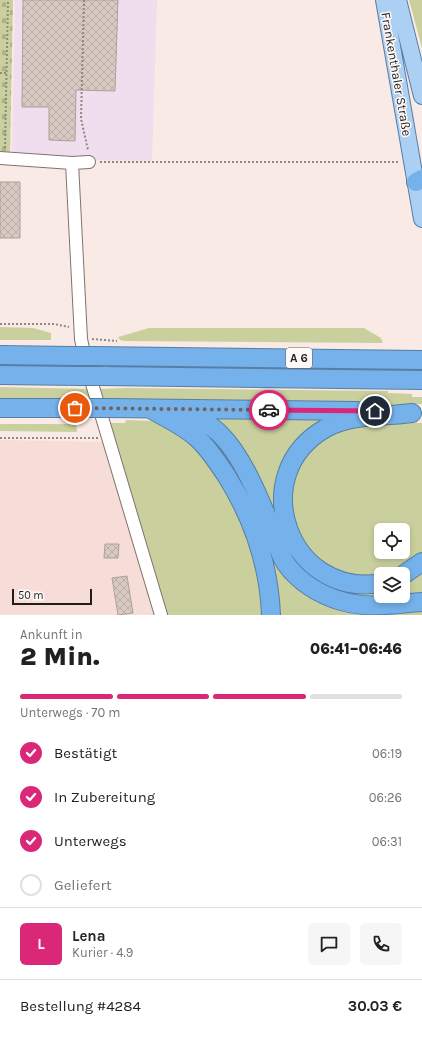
<!DOCTYPE html>
<html lang="de">
<meta charset="utf-8">
<style>
body{margin:0;font-family:Karla,sans-serif;background:#f6f6f6;color:#202124;height:100vh;display:flex;flex-direction:column;font-size:15px;white-space:nowrap}
*{box-sizing:border-box;margin:0}
p{font-size:13px;color:#757577}
.icon{flex:none;width:22px;height:22px;fill:none;stroke:currentColor;stroke-width:2;stroke-linecap:round;stroke-linejoin:round}
.map{position:relative;height:615px;overflow:hidden}
.details{display:flex;flex-direction:column;background:#fff;flex:1}
.details>*{flex:none}
.fabs{position:absolute;left:374px;top:523px;display:grid;gap:8px}
.fabs a{display:grid;place-items:center;width:36px;height:36px;border-radius:6px;background:#fff;box-shadow:0 2px 6px #0003;font-size:20px}
.scale{position:absolute;left:12px;bottom:10px;width:80px;box-sizing:border-box;padding-left:4px;border:2px solid #231e1c;border-top:0;font-size:11px;line-height:14px;white-space:nowrap;color:#231e1c;-webkit-text-stroke:3px #fdfaf9;paint-order:stroke}
.pin{position:absolute;display:grid;place-items:center;width:34px;height:34px;color:#fff;margin:-17px;border:2px solid #fff;border-radius:50%;box-shadow:0 1px 4px #0007}
.courier{position:absolute;display:grid;place-items:center;width:40px;height:40px;margin:-20px;border:3px solid #db2777;border-radius:50%;background:#fff;color:#222;box-shadow:0 1px 5px #0007}
.head em{font-style:normal;font-weight:800}
.head div{display:flex;flex-direction:column-reverse}
.head{display:flex;align-items:center;justify-content:space-between;height:68px;padding:0 20px}
h1{font-size:26px;font-weight:800;line-height:30px}
.bar{display:grid;grid-template-columns:repeat(4,1fr);gap:6px 4px;align-content:center;height:48px;padding:0 20px}
.bar i{height:5px;border-radius:3px;background:#e0e0e0}
.bar .on{background:#db2777}
.bar p{grid-column:span 4}
.line{display:flex;align-items:center;gap:10px;padding:0 20px;border-top:1px solid #e0e0e0}
.line div{flex:1}
.round{display:grid;place-items:center;flex:none;width:42px;height:42px;border-radius:6px;background:#f6f6f6}
ol{padding:0 20px;list-style:none}
li{display:flex;align-items:center;gap:12px;height:44px}
li p{margin-inline-start:auto}
li .icon{padding:4px;border-radius:50%;background:#db2777;color:#fff;stroke-width:4}
li:last-child{color:#757577}
li i{width:22px;height:22px;border:2px solid #e0e0e0;border-radius:50%}
.map>svg:first-child{display:block}
</style>
<div class="map">
<svg width="422" height="615" viewBox="0 0 422 615">
<defs>
<pattern id="cemetery-stones" width="16" height="16" patternUnits="userSpaceOnUse"><rect width="16" height="16" fill="#cad09d"/><path d="M2 7V4a2 2 0 0 1 4 0v3zM10 15v-3a2 2 0 0 1 4 0v3z" fill="#adb287"/></pattern>
<pattern id="building-cross-hatch" width="8" height="8" patternUnits="userSpaceOnUse"><rect width="8" height="8" fill="#d8cac3"/><path d="M0 0l8 8M0 8l8-8" fill="none" stroke="#b9ada7"/></pattern>
</defs>
<rect width="100%" height="100%" fill="#f9eae5"/>
<path fill="#f0dded" d="M15,0H157L152,161L72,160L12,155Z"/>
<path fill="#f7ddd7" d="M0,440L105,442L155,615H0Z"/>
<path fill="#cad09d" fill-rule="evenodd" d="M409,0H422V48Z
M0,327L33,328L51,333V340H0Z
M149,328H364L381,338L383,343L125,341L120,340L118,337Z
M0,387L89,389L92,400L0,404Z
M127,388L388,391V393L412,394V397H422V404H416V407L122,404L102,401L99,389Z
M210,416L337,417L282,477L302,563L381,590V596H403V583L422,571V596L362,599L336,593L316,583L286,553Z
M126,420L158,421L199,445L250,533L267,615H167L109,423H125Z
M392,422L422,423V557L401,574H381L355,580L314,561L296,529L292,510L291,489L295,467L321,437L359,425ZM381,530H403V552H381Z
M0,424H76L77,432L0,431Z
M196,426L226,449L296,583L422,608V615H276L274,591Z"/>
<path fill="url(#cemetery-stones)" d="M0,0H13L10,154H0Z"/>
<path fill="url(#building-cross-hatch)" stroke="#ad9f99" d="M23,0H118L115,91L76,90L75,141L49,140V107H22Z
M0,182H20V238H0Z
M105,544H119L118,558H104Z
M127,576L133,613L118,615L112,578Z"/>
<g fill="none" stroke-linecap="round" stroke-linejoin="round">
<defs>
<path id="minor" d="M0,158L72,163L89,162
M72,163L81,339L87,367L161,615"/>
<path id="major" d="M384,0L422,219
M398,0L422,96"/>
<path id="highway" d="M416,182L422,179
M0,355L73,356
M94,356L422,360
M0,375L80,376
M103,376L422,380
M0,408H90
M110,408L357,411
M177,409C192,416 209,422 221,435C242,456 258,495 269,522C275,536 278,552 286,564C299,582 320,595 341,601C367,609 395,604 422,602
M152,410C167,418 183,426 196,437C208,447 217,462 226,475C253,518 269,564 271,615
M403,575L422,562
M381,583C289,599 244,474 326,428C351,414 383,417 412,413"/>
</defs>
<use href="#minor" stroke="#80736e" stroke-width="14"/>
<use href="#major" stroke="#587ea3" stroke-width="18"/>
<use href="#highway" stroke="#587ea3" stroke-width="20"/>
<path stroke="#908682" stroke-width="2" stroke-dasharray="2 2" stroke-linecap="butt" d="M84,0L81,119L88,150
M0,73H6
M5,148L8,0
M100,162H399
M0,324H54L69,327
M92,339L117,341
M0,438H98"/>
<use href="#minor" stroke="#fff" stroke-width="12"/>
<use href="#major" stroke="#acd0f3" stroke-width="16"/>
<use href="#highway" stroke="#75b1eb" stroke-width="18"/>
<defs>
<path id="highway-bridge" d="M73,356H94
M80,376H103
M90,408H110"/>
</defs>
<use href="#highway-bridge" stroke="#587ea3" stroke-width="20" stroke-linecap="butt"/>
<use href="#highway-bridge" stroke="#75b1eb" stroke-width="18"/>
</g>
<g fill="none" stroke-linecap="round" stroke-linejoin="round">
<path stroke="#6e6562" stroke-width="4" stroke-dasharray="0 7.2" d="M75,408L269,410"/>
<path stroke="#db2777" stroke-width="5" d="M269,410L375,411"/>
</g>
<g text-anchor="middle" stroke-width="3" stroke-linejoin="round" paint-order="stroke">
<rect fill="#fdfaf9" stroke="#64605e" stroke-width="1" x="286" y="348" width="26" height="20" rx="3"/>
<g font-size="12" font-weight="bold" fill="#231e1c">
<text x="299" y="362">A 6</text>
</g>
<g font-size="13" fill="#231e1c" stroke="#fdfaf9">
<text transform="translate(397 74) rotate(80)" y="5">Frankenthaler Straße</text>
</g>
</g>
</svg>
<div class="fabs">
<a><svg class="icon" aria-label="locate" viewBox="0 0 24 24"><circle cx="12" cy="12" r="6"/><path d="M12 2v4M12 18v4M2 12h4M18 12h4"/></svg></a>
<a><svg class="icon" aria-label="layers" viewBox="0 0 24 24"><path d="M12 4l9 5-9 5-9-5zM3 14l9 5 9-5"/></svg></a>
</div>
<div class="scale">50 m</div>
<div class="pin" style="left:75px;top:408px;background:#ea580c"><svg class="icon" aria-label="bag" viewBox="0 0 24 24"><path d="M5 8h14l-1 12H6zM9 8a3 3 0 0 1 6 0"/></svg></div>
<div class="pin" style="left:375px;top:411px;background:#1f2937"><svg class="icon" aria-label="home" viewBox="0 0 24 24"><path d="M3 11l9-7 9 7M6 9v11h12V9"/></svg></div>
<div class="courier" style="left:269px;top:410px"><svg class="icon" aria-label="car" viewBox="0 0 24 24"><path d="M5 17H2v-5l4-1 3-4h7l3 4 3 1v5h-3M9 17h6M6 11h13"/><circle cx="7" cy="17" r="2"/><circle cx="17" cy="17" r="2"/></svg></div>
</div>
<section class="details">
<div class="head"><div><h1>2 Min.</h1><p>Ankunft in</p></div><em>06:41–06:46</em></div>
<div class="bar"><i class="on"></i><i class="on"></i><i class="on"></i><i></i><p>Unterwegs · 70 m</p></div>
<ol>
<li><svg class="icon" aria-label="check" viewBox="0 0 24 24"><path d="M5 12l5 5 9-10"/></svg>Bestätigt<p>06:19</p></li>
<li><svg class="icon" aria-label="check" viewBox="0 0 24 24"><path d="M5 12l5 5 9-10"/></svg>In Zubereitung<p>06:26</p></li>
<li><svg class="icon" aria-label="check" viewBox="0 0 24 24"><path d="M5 12l5 5 9-10"/></svg>Unterwegs<p>06:31</p></li>
<li><i></i>Geliefert</li>
</ol>
<div class="line" style="height:72px"><b class="round" style="background:#db2777;color:#fff">L</b><div><b>Lena</b><p>Kurier · 4.9</p></div><a class="round"><svg class="icon" aria-label="chat" viewBox="0 0 24 24"><path d="M4 5h16v11H9l-5 4z"/></svg></a><a class="round"><svg class="icon" aria-label="phone" viewBox="0 0 24 24"><path d="M5 4h4l2 5-3 2q2 4 5 5l2-3 5 2v4C11 20 4 13 5 4z"/></svg></a></div>
<div class="line" style="height:52px"><div>Bestellung #4284</div><b>30.03 €</b></div>
</section>
